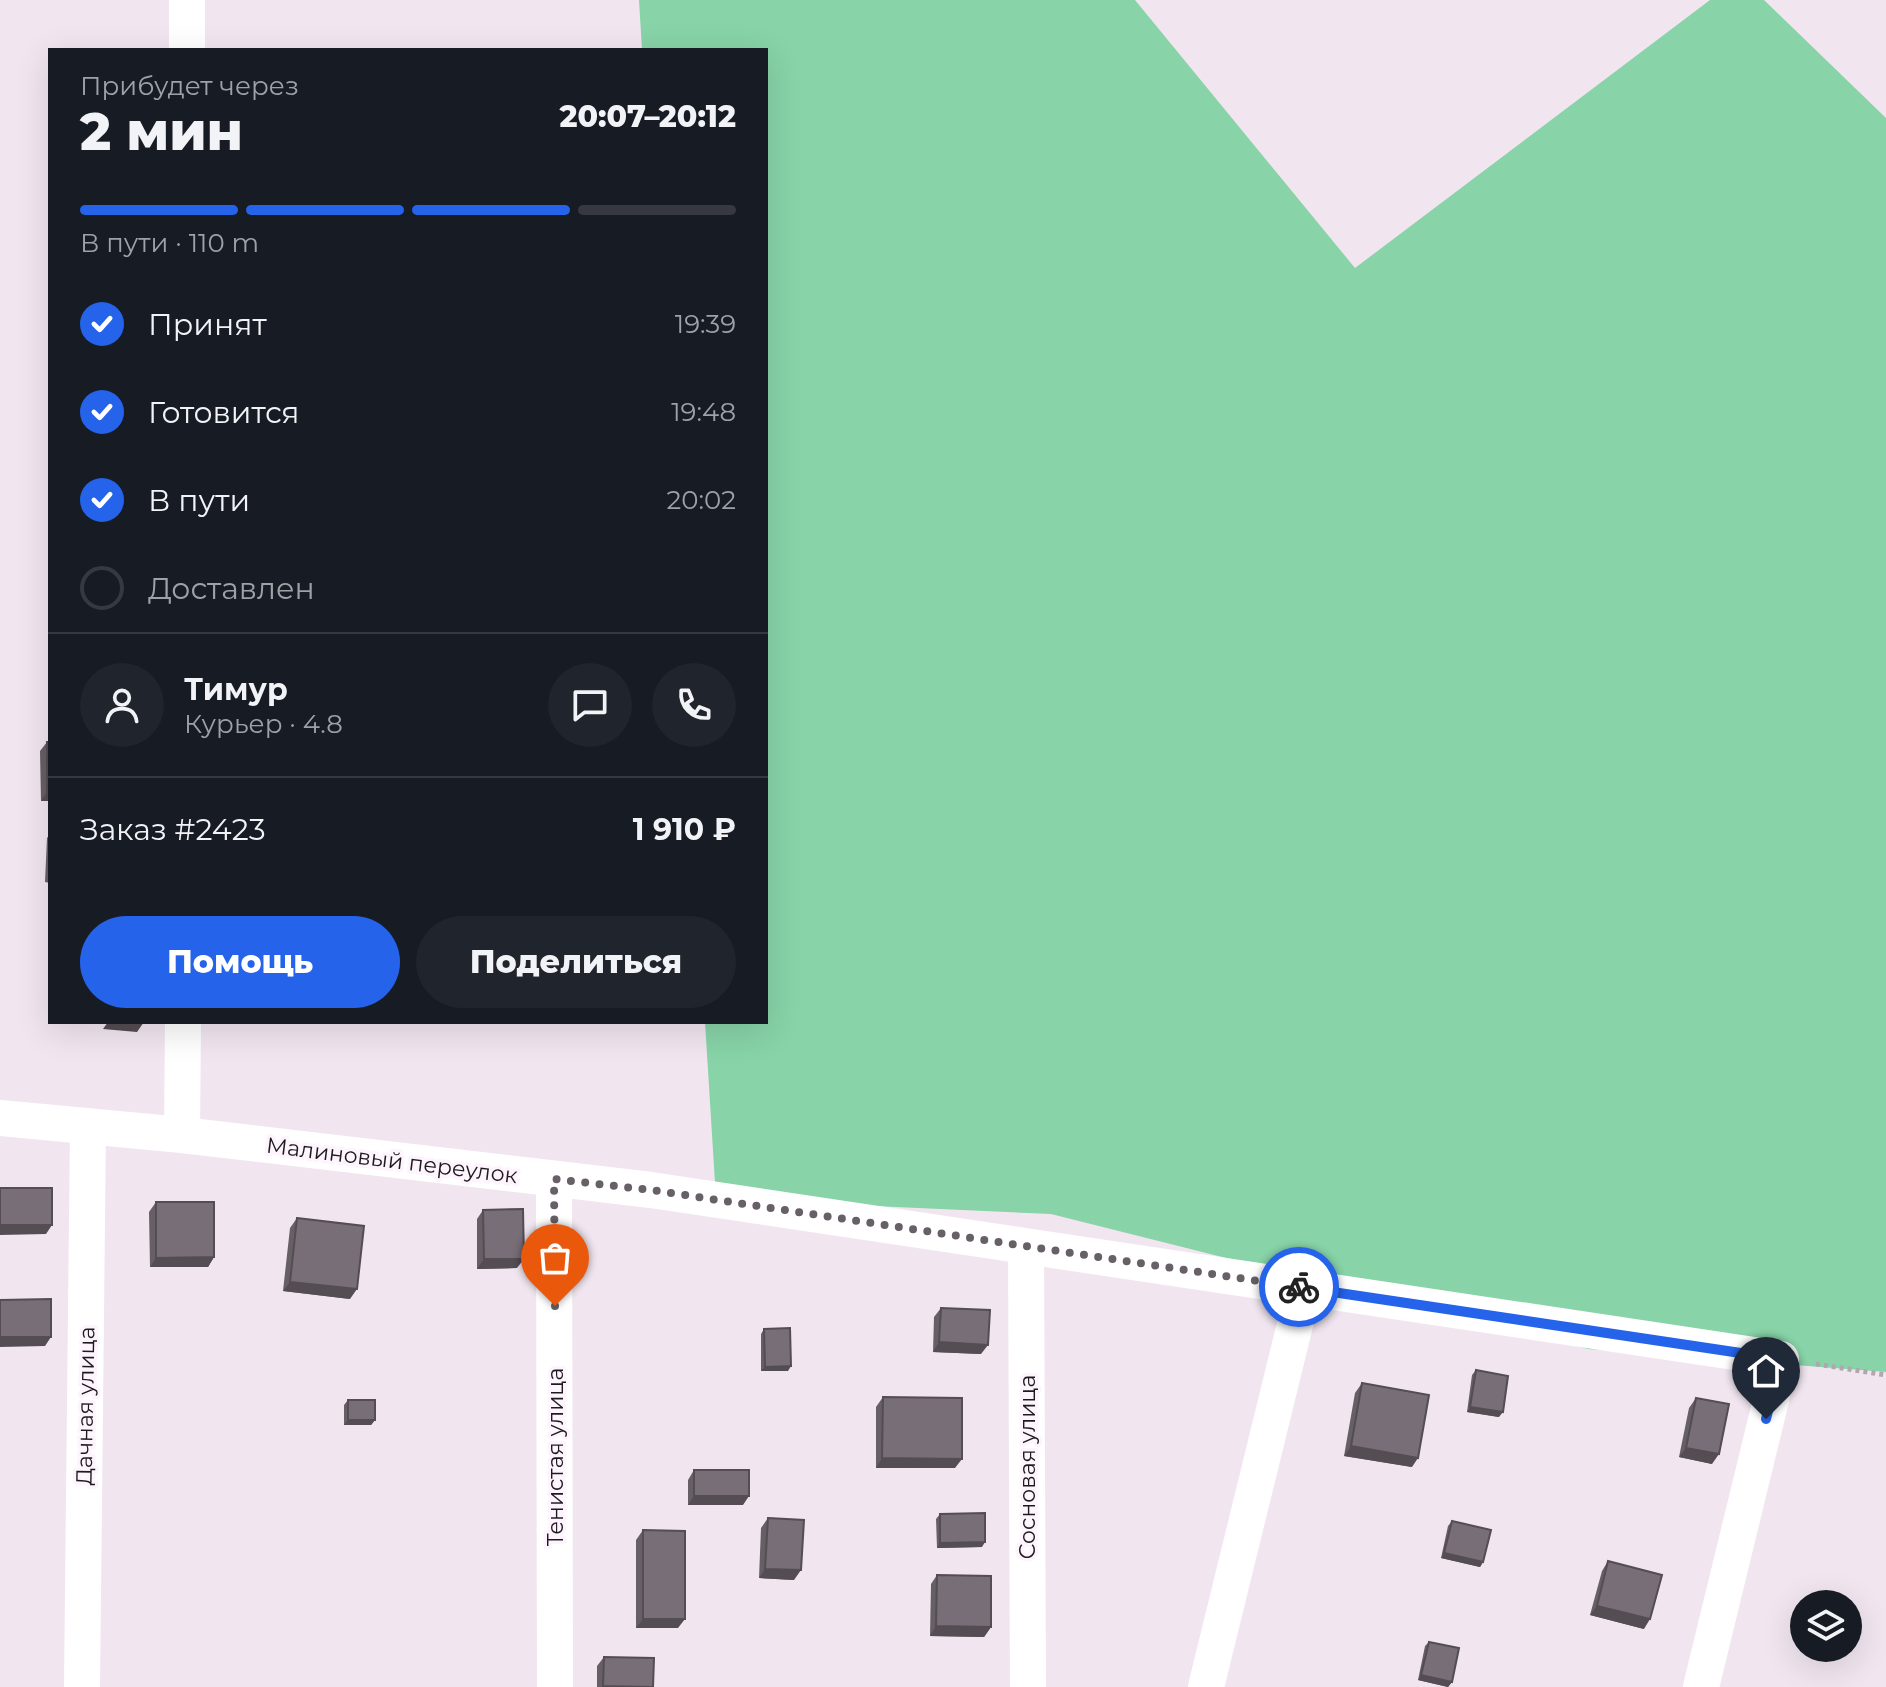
<!DOCTYPE html>
<html lang="ru">
<meta charset="utf-8">
<style>
body{margin:0;font-family:Montserrat,sans-serif;background:#20242c;color:#f1f3f6;height:100vh;display:flex;flex-direction:column;font-size:30px;white-space:nowrap}
*{box-sizing:border-box;margin:0}
p{font-size:26px;color:#9ea1a6}
.icon{flex:none;width:44px;height:44px;fill:none;stroke:currentColor;stroke-width:2;stroke-linecap:round;stroke-linejoin:round}
.map{position:relative;flex:1;overflow:hidden}
.sheet{position:absolute;left:48px;top:48px;width:720px;height:976px;display:flex;flex-direction:column;background:#171b24;border-radius:0px;box-shadow:0 8px 32px #0002}
.sheet>*{flex:none}
.tools{position:absolute;left:1790px;top:1590px;display:grid;gap:16px}
.tools a{display:grid;place-items:center;width:72px;height:72px;border-radius:50%;background:#171b24;box-shadow:0 8px 32px #0002;font-size:40px}
.pin{position:absolute;display:grid;place-items:center;width:68px;height:68px;color:#fff;margin:-82px -34px;border-radius:50% 50% 50% 0;rotate:-45deg;box-shadow:0 0 8px #0007}
.pin .icon{rotate:45deg}
.courier{position:absolute;display:grid;place-items:center;width:80px;height:80px;margin:-40px;border:6px solid #2563eb;border-radius:50%;background:#fff;color:#222;box-shadow:0 2px 10px #0007}
.head em{font-style:normal;font-weight:800}
.head div{display:flex;flex-direction:column-reverse}
.head{display:flex;align-items:center;justify-content:space-between;height:136px;padding:0 32px}
h1{font-size:52px;font-weight:800;line-height:60px}
.bar{display:grid;grid-template-columns:repeat(4,1fr);gap:12px 8px;align-content:center;height:96px;padding:0 32px}
.bar i{height:10px;border-radius:6px;background:#363941}
.bar .active{background:#2563eb}
.bar p{grid-column:span 4}
.line{display:flex;align-items:center;gap:20px;padding:0 32px;border-top:2px solid #363941}
.line div{flex:1}
.round{display:grid;place-items:center;flex:none;width:84px;height:84px;border-radius:42px;background:#20242c}
ol{padding:0 32px;list-style:none}
li{display:flex;align-items:center;gap:24px;height:88px}
li p{margin-inline-start:auto}
li .icon{padding:8px;border-radius:50%;background:#2563eb;color:#fff;stroke-width:4}
li:last-child{color:#9ea1a6}
li i{width:44px;height:44px;border:4px solid #363941;border-radius:50%}
.primary-button{display:flex;gap:16px;margin-top:auto;padding:16px 32px}
.primary-button a{flex:1;height:92px;border-radius:48px;background:#2563eb;color:#fff;font-size:32px;font-weight:800;line-height:92px;text-align:center}
.primary-button a+a{background:#20242c;color:#f1f3f6}
.map>svg:first-child{display:block}
</style>
<div class="map">
<svg width="1886" height="1687" viewBox="0 0 1886 1687">
<rect width="100%" height="100%" fill="#f1e6f0"/>
<path fill="#88d3a8" d="M639,0H1135L1355,268L1710,0H1764L1886,118V1372L1588,1349L1051,1214L716,1199L705,1022H766V50H642Z"/>
<g fill="none" stroke-linecap="round" stroke-linejoin="round">
<path stroke="#b0a7af" stroke-width="5" stroke-dasharray="4 4" stroke-linecap="butt" d="M1816,1364L1886,1375"/>
<path stroke="#fff" stroke-width="36" d="M187,50V0
M0,1118L182,1135L651,1190L1781,1359L1701,1687
M182,1135L183,1022
M554,1179L555,1687
M1026,1247L1028,1687
M82,1687L88,1126
M1206,1687L1304,1288"/>
</g>
<path fill="#675f66" d="M47,742L50,801H41L40,751Z
M50,834V883L45,882L47,838Z
M156,1202L214,1257L208,1267H150L149,1212Z
M483,1210L517,1268L477,1269V1219Z
M297,1218L350,1299L283,1291L290,1228Z
M941,1308L981,1354L933,1352L934,1317Z
M764,1329L788,1371H761V1334Z
M1476,1370L1499,1417L1467,1412L1472,1375Z
M1362,1383L1412,1467L1344,1456L1355,1393Z
M883,1397L955,1468H876V1407Z
M1696,1398L1712,1464L1679,1457L1689,1408Z
M348,1400L375,1420L371,1425H344V1405Z
M694,1470L743,1505H688V1480Z
M940,1514L982,1547L937,1548L936,1519Z
M768,1518L794,1580L759,1578L761,1528Z
M1452,1521L1483,1562L1480,1567L1441,1558L1448,1526Z
M643,1530L678,1628H636V1540Z
M1608,1561L1644,1629L1590,1615L1602,1571Z
M937,1575L991,1627L984,1637L930,1636L931,1584Z
M1429,1642L1452,1682L1448,1687L1418,1680L1425,1646Z
M604,1657L653,1687H597V1666Z"/>
<path fill="#544d53" d="M47,792H50V801H41Z
M108,1022H144L137,1032L103,1029Z
M0,1225H52L46,1234L0,1235Z
M214,1257L208,1267H150L156,1258Z
M484,1259H524L517,1268L477,1269Z
M290,1282L357,1289L350,1299L283,1291Z
M0,1337H51L45,1346L0,1347Z
M939,1342L988,1345L981,1354L933,1352Z
M791,1366L788,1371H761L765,1367Z
M1470,1407L1503,1412L1499,1417L1467,1412Z
M348,1420H375L371,1425H344Z
M1351,1446L1418,1458L1412,1467L1344,1456Z
M1686,1448L1719,1454L1712,1464L1679,1457Z
M882,1458L962,1459L955,1468H876Z
M694,1496H749L743,1505H688Z
M985,1542L982,1547L937,1548L940,1543Z
M1444,1553L1483,1562L1480,1567L1441,1558Z
M765,1569L801,1570L794,1580L759,1578Z
M1597,1606L1650,1619L1644,1629L1590,1615Z
M643,1619H685L678,1628H636Z
M936,1626L991,1627L984,1637L930,1636Z
M1421,1675L1452,1682L1448,1687L1418,1680Z"/>
<path fill="#786e77" stroke="#544d53" stroke-width="2" d="M47,742H50V792H47Z
M0,1188H52V1225H0Z
M156,1202H214V1257L156,1258Z
M523,1209L524,1259H484L483,1210Z
M297,1218L364,1226L357,1289L290,1282Z
M51,1299V1337H0V1300Z
M941,1308L990,1310L988,1345L939,1342Z
M790,1328L791,1366L765,1367L764,1329Z
M1476,1370L1508,1376L1503,1412L1470,1407Z
M1362,1383L1429,1395L1418,1458L1351,1446Z
M883,1397L962,1398V1459L882,1458Z
M1696,1398L1729,1404L1719,1454L1686,1448Z
M348,1400H375V1420H348Z
M694,1470H749V1496H694Z
M985,1513V1542L940,1543V1514Z
M768,1518L804,1520L801,1570L765,1569Z
M1452,1521L1491,1530L1483,1562L1444,1553Z
M643,1530L685,1531V1619H643Z
M1608,1561L1662,1575L1650,1619L1597,1606Z
M937,1575L991,1576V1627L936,1626Z
M1429,1642L1459,1648L1452,1682L1421,1675Z
M604,1657L654,1658L653,1687L603,1686Z"/>
<g fill="none" stroke-linecap="round" stroke-linejoin="round">
<path stroke="#676167" stroke-width="8" stroke-dasharray="0 14.4" d="M555,1306L554,1179L651,1190L1299,1287"/>
<path stroke="#2563eb" stroke-width="10" d="M1299,1287L1781,1359L1766,1419"/>
</g>
<g text-anchor="middle" stroke-width="7" stroke-linejoin="round" paint-order="stroke">
<g font-size="22" fill="#1d1a1d" stroke="#fef4fe">
<text transform="translate(392 1160) rotate(7)" y="8">Малиновый переулок</text>
<text transform="translate(85 1406) rotate(-89)" y="8">Дачная улица</text>
<text transform="translate(555 1457) rotate(-90)" y="8">Тенистая улица</text>
<text transform="translate(1027 1467) rotate(-90)" y="8">Сосновая улица</text>
</g>
</g>
</svg>
<div class="tools">
<a><svg class="icon" aria-label="layers" viewBox="0 0 24 24"><path d="M12 4l9 5-9 5-9-5zM3 14l9 5 9-5"/></svg></a>
</div>
<div class="pin" style="left:555px;top:1306px;background:#ea580c"><svg class="icon" aria-label="bag" viewBox="0 0 24 24"><path d="M5 8h14l-1 12H6zM9 8a3 3 0 0 1 6 0"/></svg></div>
<div class="pin" style="left:1766px;top:1419px;background:#1f2937"><svg class="icon" aria-label="home" viewBox="0 0 24 24"><path d="M3 11l9-7 9 7M6 9v11h12V9"/></svg></div>
<div class="courier" style="left:1299px;top:1287px"><svg class="icon" aria-label="bike" viewBox="0 0 24 24"><circle cx="6" cy="16" r="4"/><circle cx="18" cy="16" r="4"/><path d="M6 16l4-8h5l3 8M10 8l3 8H6M13 5h3"/></svg></div>
<section class="sheet">
<div class="head"><div><h1>2 мин</h1><p>Прибудет через</p></div><em>20:07–20:12</em></div>
<div class="bar"><i class="active"></i><i class="active"></i><i class="active"></i><i></i><p>В пути · 110 m</p></div>
<ol>
<li><svg class="icon" aria-label="check" viewBox="0 0 24 24"><path d="M5 12l5 5 9-10"/></svg>Принят<p>19:39</p></li>
<li><svg class="icon" aria-label="check" viewBox="0 0 24 24"><path d="M5 12l5 5 9-10"/></svg>Готовится<p>19:48</p></li>
<li><svg class="icon" aria-label="check" viewBox="0 0 24 24"><path d="M5 12l5 5 9-10"/></svg>В пути<p>20:02</p></li>
<li><i></i>Доставлен</li>
</ol>
<div class="line" style="height:144px"><a class="round"><svg class="icon" aria-label="person" viewBox="0 0 24 24"><circle cx="12" cy="8" r="4"/><path d="M4 21q1-7 8-7t8 7"/></svg></a><div><b>Тимур</b><p>Курьер · 4.8</p></div><a class="round"><svg class="icon" aria-label="chat" viewBox="0 0 24 24"><path d="M4 5h16v11H9l-5 4z"/></svg></a><a class="round"><svg class="icon" aria-label="phone" viewBox="0 0 24 24"><path d="M5 4h4l2 5-3 2q2 4 5 5l2-3 5 2v4C11 20 4 13 5 4z"/></svg></a></div>
<div class="line" style="height:104px"><div>Заказ #2423</div><b>1 910 ₽</b></div>
<div class="primary-button"><a>Помощь</a><a>Поделиться</a></div>
</section>
</div>
